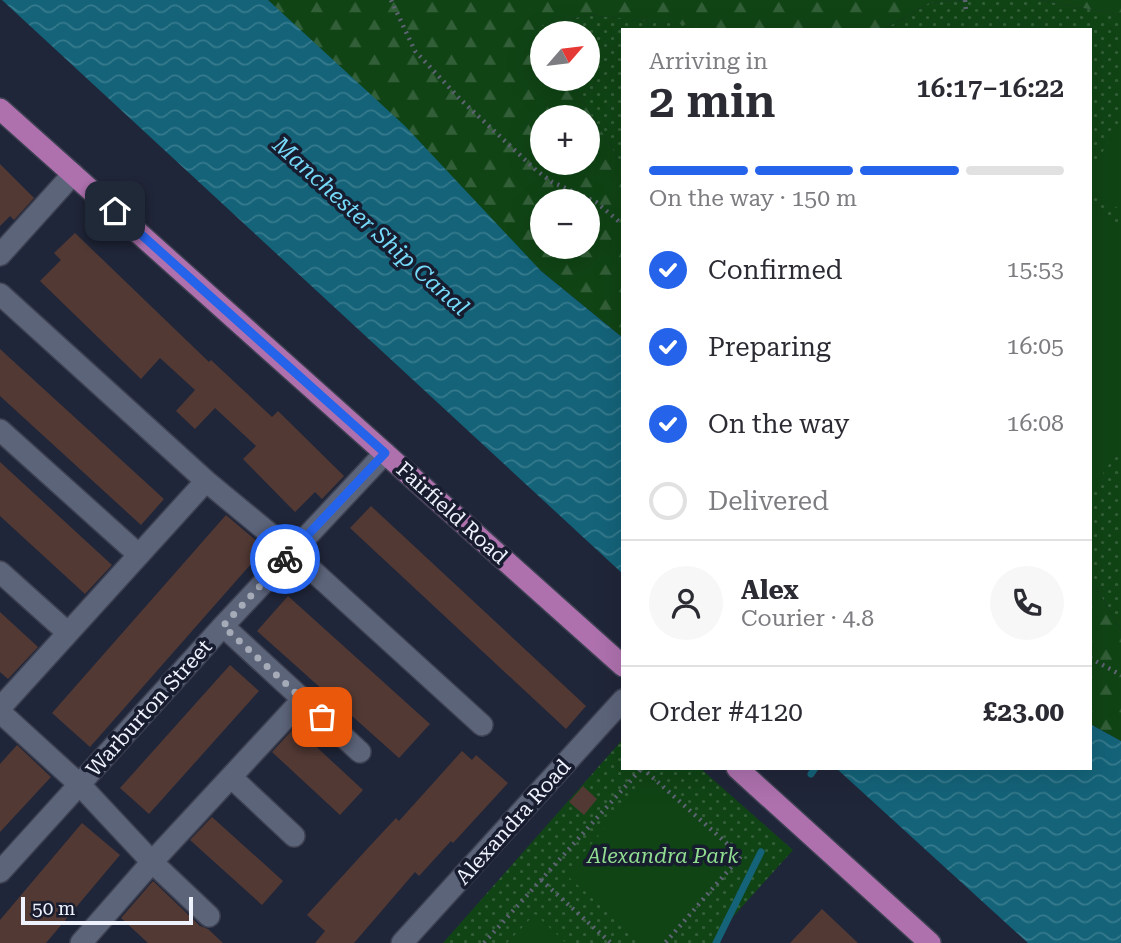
<!DOCTYPE html>
<meta charset="utf-8">
<style>
body{margin:0;font-family:"Roboto Serif",serif;background:#f7f7f7;color:#2b2b33;height:100vh;display:flex;flex-direction:column;font-size:26px;white-space:nowrap}
*{box-sizing:border-box;margin:0}
p{font-size:23px;color:#7c7c81}
.icon{flex:none;width:38px;height:38px;fill:none;stroke:currentColor;stroke-width:2;stroke-linecap:round;stroke-linejoin:round}
.map{position:relative;flex:1;overflow:hidden}
.details{position:absolute;left:621px;top:28px;width:471px;height:742px;display:flex;flex-direction:column;background:#fff;border-radius:0px;box-shadow:0 7px 28px #0002}
.details>*{flex:none}
.needle{width:46px;rotate:62deg}
.tools{position:absolute;left:530px;top:21px;display:grid;gap:14px}
.tools a{display:grid;place-items:center;width:70px;height:70px;border-radius:50%;background:#fff;box-shadow:0 7px 28px #0002;font-size:35px}
.scale{position:absolute;left:21px;bottom:18px;width:172px;box-sizing:border-box;padding-left:7px;border:4px solid #eef2fd;border-top:0;font-size:19px;line-height:24px;white-space:nowrap;color:#eef2fd;-webkit-text-stroke:5px #171c2f;paint-order:stroke}
.pin{position:absolute;display:grid;place-items:center;width:60px;height:60px;color:#fff;margin:-30px;border-radius:14px;box-shadow:0 4px 10px #0006}
.courier{position:absolute;display:grid;place-items:center;width:70px;height:70px;margin:-35px;border:5px solid #2563eb;border-radius:50%;background:#fff;color:#222;box-shadow:0 2px 9px #0007}
.head em{font-style:normal;font-weight:600}
.head div{display:flex;flex-direction:column-reverse}
.head{display:flex;align-items:center;justify-content:space-between;height:119px;padding:0 28px}
h1{font-size:46px;font-weight:600;line-height:52px}
.bar{display:grid;grid-template-columns:repeat(4,1fr);gap:10px 7px;align-content:center;height:84px;padding:0 28px}
.bar i{height:9px;border-radius:5px;background:#e1e1e2}
.bar .active{background:#2563eb}
.bar p{grid-column:span 4}
.line{display:flex;align-items:center;gap:18px;padding:0 28px;border-top:2px solid #e1e1e2}
.line div{flex:1}
.round{display:grid;place-items:center;flex:none;width:74px;height:74px;border-radius:37px;background:#f7f7f7}
ol{padding:0 28px;list-style:none}
li{display:flex;align-items:center;gap:21px;height:77px}
li p{margin-inline-start:auto}
li .icon{padding:7px;border-radius:50%;background:#2563eb;color:#fff;stroke-width:4}
li:last-child{color:#7c7c81}
li i{width:38px;height:38px;border:4px solid #e1e1e2;border-radius:50%}
.map>svg:first-child{display:block}
</style>
<div class="map">
<svg width="1121" height="943" viewBox="0 0 1121 943">
<defs>
<pattern id="grass-dots" width="8" height="8" patternUnits="userSpaceOnUse" patternTransform="scale(1.75)"><rect width="8" height="8" fill="#104415"/><path d="M2 2h.1M6 6h.1" fill="none" stroke="#335f38" stroke-width="1.8" stroke-linecap="round"/></pattern>
<pattern id="forest-firs" width="22" height="20" patternUnits="userSpaceOnUse" patternTransform="scale(1.75)"><rect width="22" height="20" fill="#104415"/><path d="M5 1l3.5 6h-7zM16 11l3.5 6h-7z" fill="#335f38"/></pattern>
<pattern id="water-waves" width="16" height="10" patternUnits="userSpaceOnUse" patternTransform="scale(1.75)"><rect width="16" height="10" fill="#146379"/><path d="M0 5q4-4 8 0t8 0" fill="none" stroke="#367a8d"/></pattern>
</defs>
<rect width="100%" height="100%" fill="#202639"/>
<path fill="url(#grass-dots)" d="M966,0H1040L1121,15V631L1096,587L1090,584V30H883L929,3Z
M588,15L739,29L623,30V166L569,79H588V33H542V39L534,27Z
M623,739V768H700L793,850L715,937L721,943H443Z"/>
<path fill="url(#forest-firs)" fill-rule="evenodd" d="M268,0H966L929,3L883,30H739L588,15L535,27L542,39V79H569L623,166V338L541,271ZM542,117H588V163H542ZM542,201H588V247H542Z
M1040,0H1121V15Z
M1090,584L1096,587L1121,631V741L1090,724Z"/>
<path fill="#104415" d="M1121,123V210L1090,191V172Z
M1090,207L1121,227V446L1090,493Z
M650,777L741,856L665,943H644L565,874Z
M535,914L566,943H507Z"/>
<path fill="url(#water-waves)" d="M2,0H268L405,126L541,271L623,338V574Z
M1090,724L1121,741V943H1028L836,768H1090Z"/>
<g fill="none" stroke-linecap="round" stroke-linejoin="round">
<path stroke="#146379" stroke-width="7" d="M811,774L815,768
M716,943L761,852"/>
</g>
<path fill="#523934" d="M0,164L34,198L14,220L10,216L0,226Z
M75,233L209,362L211,360L272,417L278,411L344,476L322,499L315,492L295,512L243,459L256,446L215,408L195,429L176,411L195,390L160,358L141,379L40,281L61,260L54,253Z
M0,349L164,499L141,525L0,396Z
M0,462L112,565L85,594L0,516Z
M371,506L586,706L566,729L350,528Z
M226,515L265,548L90,747L52,713Z
M288,596L430,724L399,758L257,631Z
M0,612L38,647L8,679L0,672Z
M230,665L259,691L149,814L120,788Z
M295,727L363,790L340,815L272,752Z
M17,745L51,777L0,832V764Z
M462,751L472,760L476,755L508,783L453,843L451,841L419,876L415,872L354,943H315L325,931L307,915L368,848L396,818L399,821Z
M583,786L597,799L584,815L569,802Z
M212,817L283,881L262,905L190,840Z
M82,823L120,855L46,943H0V920Z
M153,881L200,926L208,929L223,943H148L121,918Z
M822,909L858,943H790Z"/>
<g fill="none" stroke-linecap="round" stroke-linejoin="round">
<defs>
<path id="minor" d="M0,255L73,174
M0,294L206,481L292,552L482,725
M0,430L139,555
M0,572L68,633
M223,626L360,752
M0,708L206,481
M0,712L80,785L152,862L209,916
M231,777L294,836
M0,872L223,626L385,453
M81,943L152,862L303,699
M402,943L623,700"/>
<path id="major" d="M0,109L623,666
M737,768L930,943"/>
</defs>
<use href="#minor" stroke="#3c4051" stroke-width="24"/>
<use href="#major" stroke="#3c4051" stroke-width="24"/>
<path stroke="#5e6474" stroke-width="4.5" stroke-dasharray="2 5" stroke-linecap="butt" d="M391,0L415,51L460,99L537,171L552,182L596,202L623,225
M965,0L966,12
M1090,658L1121,675
M642,768L741,856L665,943
M541,880L611,943
M484,943L642,768"/>
<use href="#minor" stroke="#5c647a" stroke-width="21"/>
<use href="#major" stroke="#ae71ae" stroke-width="21"/>
</g>
<g fill="none" stroke-linecap="round" stroke-linejoin="round">
<path stroke="#a6abb8" stroke-width="7" stroke-dasharray="0 12.6" d="M285,559L223,626L322,717"/>
<path stroke="#2563eb" stroke-width="9" d="M115,211L385,453L285,559"/>
</g>
<g text-anchor="middle" stroke-width="7" stroke-linejoin="round" paint-order="stroke">
<g font-size="21" fill="#eef2fd" stroke="#171c2f">
<text transform="translate(452 513) rotate(42)" y="7">Fairfield Road</text>
<text transform="translate(149 708) rotate(-48)" y="7">Warburton Street</text>
<text transform="translate(513 822) rotate(-48)" y="7">Alexandra Road</text>
</g>
<g font-size="21" font-style="italic" fill="#90dd91" stroke="#171c2f">
<text x="663" y="863">Alexandra Park</text>
</g>
<g font-size="23" font-style="italic" fill="#76daf9" stroke="#171c2f">
<text transform="translate(371 226) rotate(42)" y="8">Manchester Ship Canal</text>
</g>
</g>
</svg>
<div class="tools">
<a><svg class="needle" viewBox="-14 -14 28 28"><path d="M0-13l5 13h-10z" fill="#e53935"/><path d="M0 13l5-13h-10z" fill="#7c7c81"/></svg></a>
<a>+</a>
<a>−</a>
</div>
<div class="scale">50 m</div>
<div class="pin" style="left:322px;top:717px;background:#ea580c"><svg class="icon" aria-label="bag" viewBox="0 0 24 24"><path d="M5 8h14l-1 12H6zM9 8a3 3 0 0 1 6 0"/></svg></div>
<div class="pin" style="left:115px;top:211px;background:#1f2937"><svg class="icon" aria-label="home" viewBox="0 0 24 24"><path d="M3 11l9-7 9 7M6 9v11h12V9"/></svg></div>
<div class="courier" style="left:285px;top:559px"><svg class="icon" aria-label="bike" viewBox="0 0 24 24"><circle cx="6" cy="16" r="4"/><circle cx="18" cy="16" r="4"/><path d="M6 16l4-8h5l3 8M10 8l3 8H6M13 5h3"/></svg></div>
<section class="details">
<div class="head"><div><h1>2 min</h1><p>Arriving in</p></div><em>16:17–16:22</em></div>
<div class="bar"><i class="active"></i><i class="active"></i><i class="active"></i><i></i><p>On the way · 150 m</p></div>
<ol>
<li><svg class="icon" aria-label="check" viewBox="0 0 24 24"><path d="M5 12l5 5 9-10"/></svg>Confirmed<p>15:53</p></li>
<li><svg class="icon" aria-label="check" viewBox="0 0 24 24"><path d="M5 12l5 5 9-10"/></svg>Preparing<p>16:05</p></li>
<li><svg class="icon" aria-label="check" viewBox="0 0 24 24"><path d="M5 12l5 5 9-10"/></svg>On the way<p>16:08</p></li>
<li><i></i>Delivered</li>
</ol>
<div class="line" style="height:126px"><a class="round"><svg class="icon" aria-label="person" viewBox="0 0 24 24"><circle cx="12" cy="8" r="4"/><path d="M4 21q1-7 8-7t8 7"/></svg></a><div><b>Alex</b><p>Courier · 4.8</p></div><a class="round"><svg class="icon" aria-label="phone" viewBox="0 0 24 24"><path d="M5 4h4l2 5-3 2q2 4 5 5l2-3 5 2v4C11 20 4 13 5 4z"/></svg></a></div>
<div class="line" style="height:91px"><div>Order #4120</div><b>£23.00</b></div>
</section>
</div>
